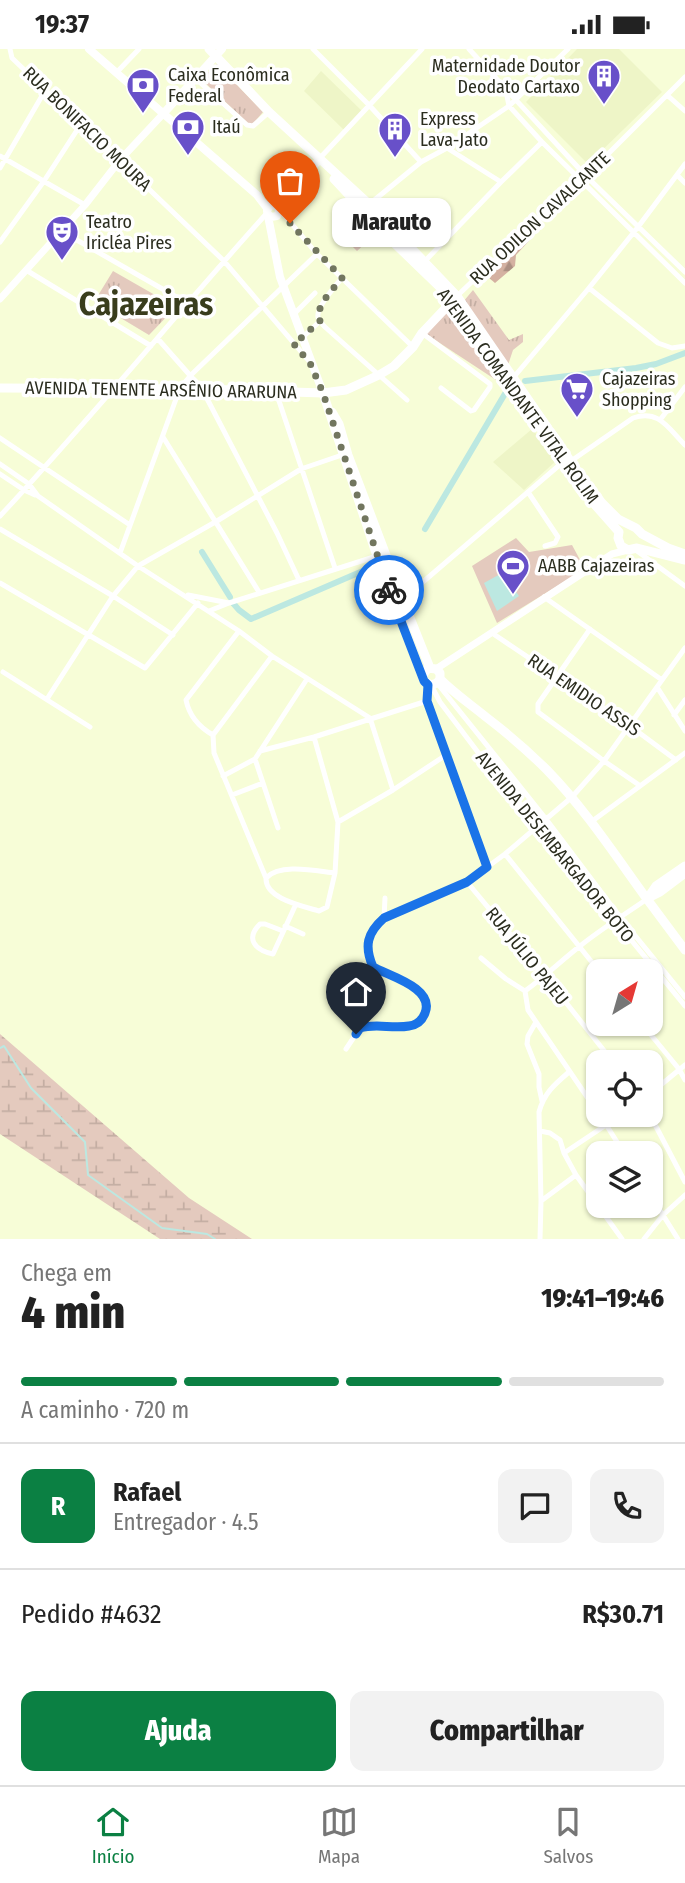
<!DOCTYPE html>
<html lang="pt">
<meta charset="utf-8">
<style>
body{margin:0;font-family:"Fira Sans Condensed",sans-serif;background:#f2f2f2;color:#222;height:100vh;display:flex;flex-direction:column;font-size:26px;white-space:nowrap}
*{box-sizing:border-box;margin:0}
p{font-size:23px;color:#767676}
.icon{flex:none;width:38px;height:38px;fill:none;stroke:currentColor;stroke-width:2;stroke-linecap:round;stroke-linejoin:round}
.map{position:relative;height:1190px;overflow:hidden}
.sheet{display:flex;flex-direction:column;background:#fff;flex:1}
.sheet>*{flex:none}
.needle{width:46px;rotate:37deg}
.controls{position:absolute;left:586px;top:910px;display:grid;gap:14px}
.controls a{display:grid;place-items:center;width:77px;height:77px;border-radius:14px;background:#fff;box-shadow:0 2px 5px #0004;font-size:35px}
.pin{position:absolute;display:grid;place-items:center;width:60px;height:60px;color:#fff;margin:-72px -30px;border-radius:50% 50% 50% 0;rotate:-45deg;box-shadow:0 0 7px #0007}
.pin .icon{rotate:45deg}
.courier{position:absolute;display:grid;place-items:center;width:70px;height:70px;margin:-35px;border:5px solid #1a73e8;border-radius:50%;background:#fff;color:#222;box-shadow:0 2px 9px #0007}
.bubble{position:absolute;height:49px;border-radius:14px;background:#fff;box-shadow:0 2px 5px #0004;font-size:23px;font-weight:800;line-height:49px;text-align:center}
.summary em{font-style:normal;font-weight:800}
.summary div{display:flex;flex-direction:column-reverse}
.summary{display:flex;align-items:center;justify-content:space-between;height:119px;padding:0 21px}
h1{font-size:46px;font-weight:800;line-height:52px}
.bar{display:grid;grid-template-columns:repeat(4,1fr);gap:10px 7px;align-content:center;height:84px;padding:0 21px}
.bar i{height:9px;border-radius:5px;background:#e0e0e0}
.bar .on{background:#0b8043}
.bar p{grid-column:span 4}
.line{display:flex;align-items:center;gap:18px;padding:0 21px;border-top:2px solid #e0e0e0}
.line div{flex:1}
.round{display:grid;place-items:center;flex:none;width:74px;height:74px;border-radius:14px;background:#f2f2f2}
.cta{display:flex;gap:14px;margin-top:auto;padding:14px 21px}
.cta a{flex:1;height:80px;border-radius:14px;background:#0b8043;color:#fff;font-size:28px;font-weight:800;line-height:80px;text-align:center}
.cta a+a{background:#f2f2f2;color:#222}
.status{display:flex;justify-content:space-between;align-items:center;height:49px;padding:0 35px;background:#fff;direction:ltr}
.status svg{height:19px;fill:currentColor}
.dock{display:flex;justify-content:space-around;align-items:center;height:98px;border-top:2px solid #e0e0e0;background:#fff;font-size:19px;color:#767676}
.dock a{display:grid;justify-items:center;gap:4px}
.dock .on{color:#0b8043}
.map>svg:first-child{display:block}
</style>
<div class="status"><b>19:37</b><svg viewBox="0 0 49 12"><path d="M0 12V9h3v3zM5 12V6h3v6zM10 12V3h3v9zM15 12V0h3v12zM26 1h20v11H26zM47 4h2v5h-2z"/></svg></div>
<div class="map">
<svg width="685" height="1190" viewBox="0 0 685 1190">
<defs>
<pattern id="grass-tufts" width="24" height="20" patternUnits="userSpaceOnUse" patternTransform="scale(1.75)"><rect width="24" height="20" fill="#e4cabe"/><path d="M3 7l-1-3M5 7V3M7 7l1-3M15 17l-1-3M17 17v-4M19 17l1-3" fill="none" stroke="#c4aea3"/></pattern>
<pattern id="forest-firs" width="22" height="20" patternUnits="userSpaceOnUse" patternTransform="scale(1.75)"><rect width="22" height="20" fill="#d4b1a1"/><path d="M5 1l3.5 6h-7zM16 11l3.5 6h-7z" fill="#ac9083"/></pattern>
<pattern id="wetland-marsh" width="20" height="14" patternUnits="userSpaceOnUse" patternTransform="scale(1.75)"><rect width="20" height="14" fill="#e4cabe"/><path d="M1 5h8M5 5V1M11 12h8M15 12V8" fill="none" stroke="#c4aea3"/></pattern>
</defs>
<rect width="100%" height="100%" fill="#f7fdd7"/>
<path fill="#eef5c7" d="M577,0H619L662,43L588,115L526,53Z
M321,22L362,62L344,81L304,42Z
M532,380L557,411L524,441L493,413Z"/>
<path fill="url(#grass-tufts)" d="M217,15L263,63L251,77L201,30Z
M361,177L372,188L357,202L346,191Z
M113,222L176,258L149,286L94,253Z
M473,241L509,291L523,285V293L513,301L508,316L463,253Z
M452,258L500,328L496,331L426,285Z"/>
<path fill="url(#forest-firs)" d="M526,188L529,192L516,206L515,217L495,234L488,228Z"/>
<path fill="url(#wetland-marsh)" d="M0,985L189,1149L252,1190H160L0,1085Z"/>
<path fill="#e4cabe" d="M516,489L529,503L572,496L585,520L497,574L472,517Z"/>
<path fill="#bce8e1" d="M502,524L519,547L497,562L484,534Z"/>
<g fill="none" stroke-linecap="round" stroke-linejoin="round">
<path stroke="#bce8e1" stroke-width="2" d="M0,999L4,997L31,1039L85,1093L88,1126L162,1179L207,1185L215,1190"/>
<path stroke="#bce8e1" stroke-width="6" d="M525,332L636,319L656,315L685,304
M425,480L506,343
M202,503L230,548
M232,553L239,561L251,570L372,518"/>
<path stroke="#fff" stroke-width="5" d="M10,0L12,9L224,212L309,312
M313,0L369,56L421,113
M469,0L586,127L685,223
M117,23L139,0
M195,29L247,76L253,77L269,63
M506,42L509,57L542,93L685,234
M667,46L685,62
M447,99L501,133
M0,107L85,156
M319,110L422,0
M0,119L46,40
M677,126L685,134
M367,157L421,113L447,99L509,57L568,0
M280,161L317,205L413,298
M61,182L187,254
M0,193L44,132L81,75
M425,212L501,133L542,93
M26,221L151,297
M342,229C335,237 316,259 318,268C319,271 323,276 325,278L407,351
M589,239L658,294L672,299L685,297
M457,247L526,181L582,131L685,28
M293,266L315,244
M422,284L490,335V338L474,361L471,362L441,339
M302,289L320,272
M158,290L202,340L277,484L299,531
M513,329L589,239L638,178L685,115
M276,343L335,519
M660,371L685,338
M163,388L259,543
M0,389L130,476
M571,412L633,369C659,360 668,379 685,396
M0,415L29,435L38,447L138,517L239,582L272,607L370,669
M0,425L24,441L35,446
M528,443L558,488L555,494L545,497
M0,467C92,368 177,264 267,164
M0,480L113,547L173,586
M637,502L685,537
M120,504L180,339L191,326L317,205
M0,534L145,619L198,554
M188,546L229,554L377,507
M544,548L662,631
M403,550L563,413
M209,562L229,554
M590,580L538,655V663L604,712L639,736
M492,584L630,677L676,711
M3,623L90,678
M437,634L546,770L620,868L685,948
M428,636L427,652L487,818
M431,636L440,653L480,706L685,957
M657,638L685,682
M47,650L113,547L138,517L217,472L301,420L342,406
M674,666L685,651
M370,669L393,741
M213,686L214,704L266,829C265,850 303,857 319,862L327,858L335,824L338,773L314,688
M213,686C199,678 189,666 186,651L239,582
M213,686L272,607
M260,702L314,688L427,652
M255,710L278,779
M223,727L255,710L307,630
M232,746L263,734
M338,773L393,741L446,706
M591,773L685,704
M505,805L599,922
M266,829C280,814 316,822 335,824
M467,833L545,927L613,1013
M384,869L385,849
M285,877L303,885
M283,882L265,875H260C245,890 255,901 273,905L296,855
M481,909L506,930L525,942
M525,942C544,928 561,912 580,897C601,880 624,866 647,850
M525,942L528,961L598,1064
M536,973L528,987L527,995L539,1025V1038L542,1052
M642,975L679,1020L685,1031
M346,1000L360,979C376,974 392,980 409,977C417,976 422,972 425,964C435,939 389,927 373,918C364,897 367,884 384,869L467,833L505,805L572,748L604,712L685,599
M651,1044L685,1016
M600,1066L624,1104
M650,1066L685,1133
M540,1082L550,1084L560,1091L564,1104L576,1126L622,1190
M564,1104L621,1066
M651,1147L678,1190
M541,1152L576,1126
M540,1190L541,1152L539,1063C544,1044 555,1035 569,1023
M644,1190L663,1166L685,1146"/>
<path stroke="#fff" stroke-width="7" d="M0,250L85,156L120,111L163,65
M436,620L612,505L628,501"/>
<path stroke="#fff" stroke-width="8" d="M89,0L257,146L267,159
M163,65L222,0
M274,155L282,151L319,111
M268,165L271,168L277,167L279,163L278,157L270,156L267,162L280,228L323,344"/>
<path stroke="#fff" stroke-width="9" d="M209,0L269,63L369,155L457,247L578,423L602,454L618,470L636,479L642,485L668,499L685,505
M334,130L390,190L447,245L477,288
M495,314L588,448L619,483L618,489L621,497L628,501L637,499L684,511
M0,339L202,340L323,344L346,341L379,326L394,317L413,298L422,284L456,248
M323,344L377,507L424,632L431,636L437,634L440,630
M332,363L339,375L348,406L403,551L430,619
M423,626L428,619L436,620L440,624V630C454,644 470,655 486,668C507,684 528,702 547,721C585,760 615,806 647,850"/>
<path stroke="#fff" stroke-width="9" d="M648,849L660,843L685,824
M647,850L685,901
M647,850L656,837L685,817"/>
</g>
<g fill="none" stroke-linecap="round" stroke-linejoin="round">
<path stroke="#72765f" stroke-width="7" stroke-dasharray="0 12.6" d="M290,174L342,229C333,241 314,257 320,272L301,289L293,294L310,314L323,344L389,541"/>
<path stroke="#1a73e8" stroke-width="9" d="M356,985L360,979C376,974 392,980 409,977C417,976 422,972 425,964C435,939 389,927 373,918C364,897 367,884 384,869L467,833L487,818L427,652L428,636L424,632L389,541"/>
</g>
<defs>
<symbol id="building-pin" viewBox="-11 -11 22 30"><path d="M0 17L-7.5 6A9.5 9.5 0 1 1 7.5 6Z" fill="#6850c9" stroke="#fff"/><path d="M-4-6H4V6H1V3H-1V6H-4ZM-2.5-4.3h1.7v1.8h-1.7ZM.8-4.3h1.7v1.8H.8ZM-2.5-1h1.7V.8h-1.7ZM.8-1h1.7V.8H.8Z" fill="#fff"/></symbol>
<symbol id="bank-pin" viewBox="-11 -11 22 30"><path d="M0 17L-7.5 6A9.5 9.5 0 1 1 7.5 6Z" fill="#6850c9" stroke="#fff"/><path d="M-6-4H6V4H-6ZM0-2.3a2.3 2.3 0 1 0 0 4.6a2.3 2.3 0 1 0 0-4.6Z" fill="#fff"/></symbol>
<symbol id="theatre-pin" viewBox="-11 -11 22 30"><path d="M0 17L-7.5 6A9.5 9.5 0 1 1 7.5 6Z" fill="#6850c9" stroke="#fff"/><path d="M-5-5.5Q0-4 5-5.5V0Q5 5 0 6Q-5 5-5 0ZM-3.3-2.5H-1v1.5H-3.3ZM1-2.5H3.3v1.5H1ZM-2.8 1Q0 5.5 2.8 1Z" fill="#fff"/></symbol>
<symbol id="supermarket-pin" viewBox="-11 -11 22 30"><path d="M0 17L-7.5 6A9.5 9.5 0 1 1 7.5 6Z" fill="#6850c9" stroke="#fff"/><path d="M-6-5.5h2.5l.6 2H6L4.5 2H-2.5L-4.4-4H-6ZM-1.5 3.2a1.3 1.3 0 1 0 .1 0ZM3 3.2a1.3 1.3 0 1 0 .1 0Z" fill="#fff"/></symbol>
<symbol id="stadium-pin" viewBox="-11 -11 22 30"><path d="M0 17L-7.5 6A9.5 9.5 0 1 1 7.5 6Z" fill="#6850c9" stroke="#fff"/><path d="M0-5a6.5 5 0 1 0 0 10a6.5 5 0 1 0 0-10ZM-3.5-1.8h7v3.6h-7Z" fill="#fff"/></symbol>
</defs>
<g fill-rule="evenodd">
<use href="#building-pin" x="585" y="8" width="38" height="52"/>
<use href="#bank-pin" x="124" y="17" width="38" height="52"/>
<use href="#bank-pin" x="169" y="59" width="38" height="52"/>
<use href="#building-pin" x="376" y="61" width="38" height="52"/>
<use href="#theatre-pin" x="43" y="164" width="38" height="52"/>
<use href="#supermarket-pin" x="558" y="321" width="38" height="52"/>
<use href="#stadium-pin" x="494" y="498" width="38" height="52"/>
</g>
<g text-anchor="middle" stroke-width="7" stroke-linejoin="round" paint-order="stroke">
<g font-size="18" fill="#2b2d1f" stroke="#fff" text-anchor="start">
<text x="580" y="23" text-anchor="end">Maternidade Doutor<tspan x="580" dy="21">Deodato Cartaxo</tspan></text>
<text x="168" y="32">Caixa Econômica<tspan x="168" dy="21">Federal</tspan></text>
<text x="420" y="76">Express<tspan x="420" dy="21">Lava-Jato</tspan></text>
<text x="212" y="84">Itaú</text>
<text x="86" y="179">Teatro<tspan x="86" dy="21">Iricléa Pires</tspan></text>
<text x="602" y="336">Cajazeiras<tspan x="602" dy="21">Shopping</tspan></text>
<text x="538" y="523">AABB Cajazeiras</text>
</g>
<g font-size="18" fill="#2b2d1f" stroke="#fff">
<text transform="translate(87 80) rotate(44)" y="6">RUA BONIFACIO MOURA</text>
<text transform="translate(540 169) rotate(-43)" y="6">RUA ODILON CAVALCANTE</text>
<text transform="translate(161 341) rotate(1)" y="6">AVENIDA TENENTE ARSÊNIO ARARUNA</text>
<text transform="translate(518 347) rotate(54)" y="6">AVENIDA COMANDANTE VITAL ROLIM</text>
<text transform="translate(584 646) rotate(34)" y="6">RUA EMIDIO ASSIS</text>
<text transform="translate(555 798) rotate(51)" y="6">AVENIDA DESEMBARGADOR BOTO</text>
<text transform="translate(527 907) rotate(51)" y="6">RUA JÚLIO PAJEU</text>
</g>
<g font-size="32" font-weight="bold" fill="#393d1d" stroke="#fff">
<text x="146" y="266">Cajazeiras</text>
</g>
</g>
</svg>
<div class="controls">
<a><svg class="needle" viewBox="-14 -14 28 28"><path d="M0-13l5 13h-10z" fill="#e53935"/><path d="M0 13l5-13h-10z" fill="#767676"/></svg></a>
<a><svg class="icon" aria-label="locate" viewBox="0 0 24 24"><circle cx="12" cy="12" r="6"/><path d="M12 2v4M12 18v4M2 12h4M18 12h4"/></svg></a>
<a><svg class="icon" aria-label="layers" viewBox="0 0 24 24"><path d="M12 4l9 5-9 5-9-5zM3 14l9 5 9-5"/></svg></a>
</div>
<div class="pin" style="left:290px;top:174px;background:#ea580c"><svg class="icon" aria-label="bag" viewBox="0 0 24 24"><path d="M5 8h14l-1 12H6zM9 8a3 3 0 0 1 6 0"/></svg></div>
<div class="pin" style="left:356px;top:985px;background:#1f2937"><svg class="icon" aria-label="home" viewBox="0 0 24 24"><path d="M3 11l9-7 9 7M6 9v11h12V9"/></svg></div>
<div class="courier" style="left:389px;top:541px"><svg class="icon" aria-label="bike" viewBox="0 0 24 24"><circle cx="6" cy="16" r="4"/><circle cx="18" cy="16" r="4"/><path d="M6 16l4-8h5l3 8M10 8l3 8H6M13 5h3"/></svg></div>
<div class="bubble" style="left:332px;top:149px;width:119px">Marauto</div>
</div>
<section class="sheet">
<div class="summary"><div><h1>4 min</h1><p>Chega em</p></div><em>19:41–19:46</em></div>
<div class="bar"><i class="on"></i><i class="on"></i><i class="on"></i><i></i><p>A caminho · 720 m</p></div>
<div class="line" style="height:126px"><b class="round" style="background:#0b8043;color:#fff">R</b><div><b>Rafael</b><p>Entregador · 4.5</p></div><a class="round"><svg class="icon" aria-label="chat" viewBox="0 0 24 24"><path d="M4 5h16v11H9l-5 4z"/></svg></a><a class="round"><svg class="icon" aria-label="phone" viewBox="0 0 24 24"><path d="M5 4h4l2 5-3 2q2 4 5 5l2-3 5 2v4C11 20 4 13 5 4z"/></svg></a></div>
<div class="line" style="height:91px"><div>Pedido #4632</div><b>R$30.71</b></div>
<div class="cta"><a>Ajuda</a><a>Compartilhar</a></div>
</section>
<nav class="dock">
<a class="on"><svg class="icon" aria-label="home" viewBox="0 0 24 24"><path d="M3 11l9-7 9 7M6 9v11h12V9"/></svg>Início</a>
<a><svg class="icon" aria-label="map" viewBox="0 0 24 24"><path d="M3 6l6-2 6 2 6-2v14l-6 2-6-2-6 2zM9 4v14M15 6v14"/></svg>Mapa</a>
<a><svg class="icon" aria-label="saved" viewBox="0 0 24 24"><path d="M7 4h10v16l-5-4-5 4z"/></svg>Salvos</a>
</nav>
